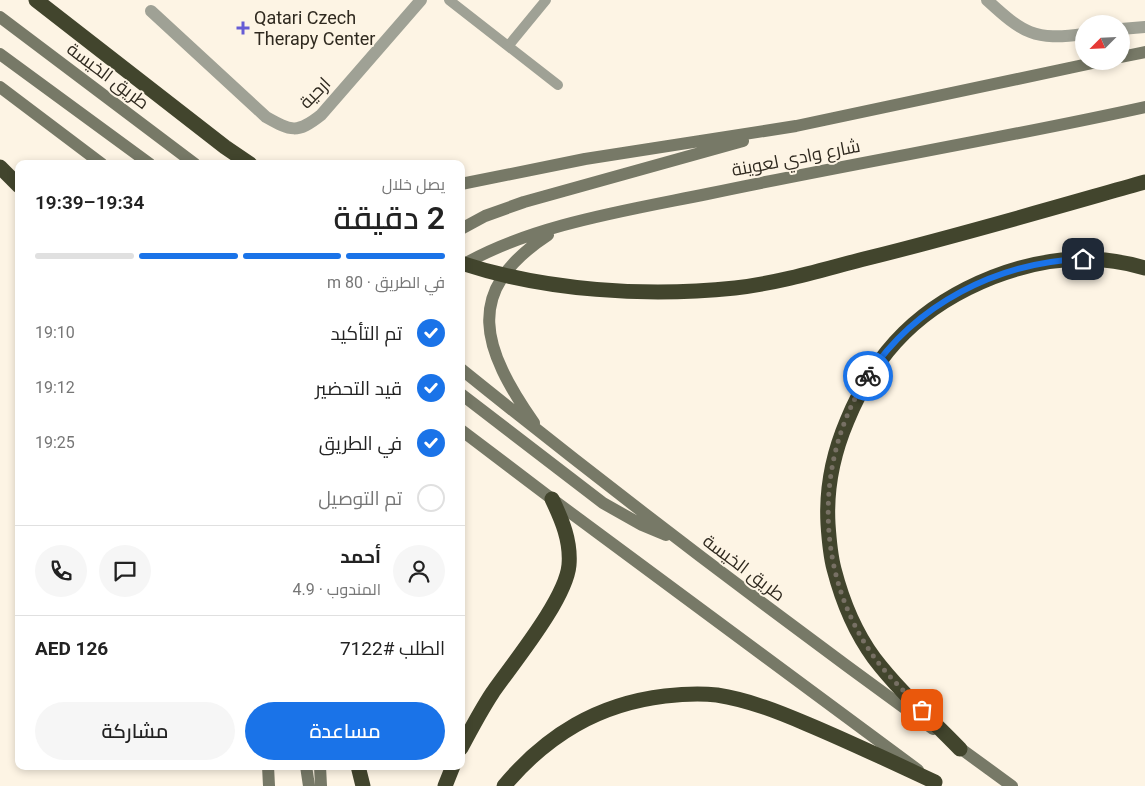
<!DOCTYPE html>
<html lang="ar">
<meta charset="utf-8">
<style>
body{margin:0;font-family:Roboto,Cairo,sans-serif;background:#f6f6f6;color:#222;direction:rtl;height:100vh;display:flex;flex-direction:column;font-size:19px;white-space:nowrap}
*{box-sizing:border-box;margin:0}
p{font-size:16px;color:#767676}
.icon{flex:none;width:28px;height:28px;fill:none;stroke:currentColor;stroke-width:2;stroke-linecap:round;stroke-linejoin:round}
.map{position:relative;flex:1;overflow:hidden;direction:ltr}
.sheet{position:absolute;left:15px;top:160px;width:450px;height:610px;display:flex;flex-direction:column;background:#fff;border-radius:10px;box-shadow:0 2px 8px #0003;direction:rtl}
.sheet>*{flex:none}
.needle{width:32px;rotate:246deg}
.controls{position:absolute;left:1075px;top:15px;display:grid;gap:10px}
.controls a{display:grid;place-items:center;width:55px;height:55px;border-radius:50%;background:#fff;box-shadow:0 2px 8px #0003;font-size:25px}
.pin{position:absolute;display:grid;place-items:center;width:42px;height:42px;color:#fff;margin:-21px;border-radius:10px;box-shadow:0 2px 8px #0006}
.courier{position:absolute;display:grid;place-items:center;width:50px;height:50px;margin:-25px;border:4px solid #1a73e8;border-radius:50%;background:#fff;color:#222;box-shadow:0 1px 6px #0007}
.summary em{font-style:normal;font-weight:600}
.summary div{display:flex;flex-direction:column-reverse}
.summary{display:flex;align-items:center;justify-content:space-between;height:85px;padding:0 20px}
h1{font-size:32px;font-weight:600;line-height:38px}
.bar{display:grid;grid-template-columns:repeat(4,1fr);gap:8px 5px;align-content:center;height:60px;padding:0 20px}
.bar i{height:6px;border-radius:4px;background:#e0e0e0}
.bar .current{background:#1a73e8}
.bar p{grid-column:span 4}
.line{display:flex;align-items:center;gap:12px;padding:0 20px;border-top:1px solid #e0e0e0}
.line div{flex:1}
.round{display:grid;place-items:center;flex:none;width:52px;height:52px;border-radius:26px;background:#f6f6f6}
ol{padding:0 20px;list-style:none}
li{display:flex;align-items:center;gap:15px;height:55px}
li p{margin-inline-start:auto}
li .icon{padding:5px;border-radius:50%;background:#1a73e8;color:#fff;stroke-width:4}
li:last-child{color:#767676}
li i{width:28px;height:28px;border:2px solid #e0e0e0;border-radius:50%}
.cta{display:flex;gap:10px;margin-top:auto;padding:10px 20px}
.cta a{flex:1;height:58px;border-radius:30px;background:#1a73e8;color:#fff;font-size:20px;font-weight:600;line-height:58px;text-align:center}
.cta a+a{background:#f6f6f6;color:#222}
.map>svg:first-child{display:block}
</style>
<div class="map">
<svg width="1145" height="786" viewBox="0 0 1145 786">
<rect width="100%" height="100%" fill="#fdf4e4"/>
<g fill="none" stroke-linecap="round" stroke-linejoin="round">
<path stroke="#9fa195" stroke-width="10" d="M449,0L558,85
M509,45L546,0"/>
<path stroke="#9fa195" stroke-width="12" d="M987,0C1023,33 1034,41 1084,34
M151,11L266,117C291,131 297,134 321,115L421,0
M1121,29L1145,27"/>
<path stroke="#777967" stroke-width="12" d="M0,17L195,164
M0,54L150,164
M1121,57L1145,52
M0,87L102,164
M461,184L585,159L796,126L1102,61
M461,229L485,216L524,202L743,141
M461,266C530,225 629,210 707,194C853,163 1000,139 1145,107
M461,369C615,493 773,613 933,729
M461,394L603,503L642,525L666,535
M534,423C483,349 461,292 548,235
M461,430L552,499L918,770
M953,743L1012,786
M268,766L269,786
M306,766L309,786
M320,766L321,786"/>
<path stroke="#42452d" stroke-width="15" d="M36,0L225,147L250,164
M0,167L19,186
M461,263C546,291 646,297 735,288C780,283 824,269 868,258C961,235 1053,208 1145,182
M461,748C471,729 481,710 493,692C514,662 566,599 569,565C571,541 562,520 552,499
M960,749C931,719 899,691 874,658C855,632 842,600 834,569C830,554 829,539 828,524C826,488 833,454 847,421C876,350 922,305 993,277C1042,258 1094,253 1145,268
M358,766L363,786
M445,786L453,766
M504,786C547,735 598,704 665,696C682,694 700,693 717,695C749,700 779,712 807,724C850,742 892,762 935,782"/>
</g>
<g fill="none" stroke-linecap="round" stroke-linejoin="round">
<path stroke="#777064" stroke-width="5" stroke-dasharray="0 9" d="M868,376C813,460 815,575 874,657C888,676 906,693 922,710"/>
<path stroke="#1a73e8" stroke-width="6" d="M868,376C915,304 998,262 1083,259"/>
</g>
<path fill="#665cd5" stroke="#fdf4e4" stroke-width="2" d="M240.5 20.5h5v5h5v5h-5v5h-5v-5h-5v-5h5z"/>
<g text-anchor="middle" stroke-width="4" stroke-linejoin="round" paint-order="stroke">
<g font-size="18" fill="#2f291f" stroke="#fdf4e4" text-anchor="start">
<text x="254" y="24">Qatari Czech<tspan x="254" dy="21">Therapy Center</tspan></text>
</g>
<g font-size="18" fill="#2f291f" stroke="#fdf4e4">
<text transform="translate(108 76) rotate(37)" y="6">طريق الخيسة</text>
<text transform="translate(315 93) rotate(-46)" y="6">ارحية</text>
<text transform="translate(796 158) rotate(-11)" y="6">شارع وادي لعوينة</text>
<text transform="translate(744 568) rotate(37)" y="6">طريق الخيسة</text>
</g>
</g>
</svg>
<div class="controls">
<a><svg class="needle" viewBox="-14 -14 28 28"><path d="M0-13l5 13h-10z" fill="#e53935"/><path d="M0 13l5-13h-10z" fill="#767676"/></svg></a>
</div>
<div class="pin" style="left:922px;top:710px;background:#ea580c"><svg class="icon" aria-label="bag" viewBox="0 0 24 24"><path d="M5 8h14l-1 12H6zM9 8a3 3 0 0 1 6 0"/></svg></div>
<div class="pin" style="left:1083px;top:259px;background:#1f2937"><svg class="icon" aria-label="home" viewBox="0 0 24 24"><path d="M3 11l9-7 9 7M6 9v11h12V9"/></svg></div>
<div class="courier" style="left:868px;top:376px"><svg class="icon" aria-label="bike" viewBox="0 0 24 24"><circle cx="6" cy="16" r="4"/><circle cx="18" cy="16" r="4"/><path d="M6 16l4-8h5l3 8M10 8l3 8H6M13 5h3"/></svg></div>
<section class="sheet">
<div class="summary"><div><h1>2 دقيقة</h1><p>يصل خلال</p></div><em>19:34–19:39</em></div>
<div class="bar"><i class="current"></i><i class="current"></i><i class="current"></i><i></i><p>في الطريق · 80 m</p></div>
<ol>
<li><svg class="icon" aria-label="check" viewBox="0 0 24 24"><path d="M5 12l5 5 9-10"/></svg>تم التأكيد<p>19:10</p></li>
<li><svg class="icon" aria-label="check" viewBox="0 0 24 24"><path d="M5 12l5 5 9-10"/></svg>قيد التحضير<p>19:12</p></li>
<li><svg class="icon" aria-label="check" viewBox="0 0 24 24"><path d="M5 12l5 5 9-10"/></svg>في الطريق<p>19:25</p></li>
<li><i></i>تم التوصيل</li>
</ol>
<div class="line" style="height:90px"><a class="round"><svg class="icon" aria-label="person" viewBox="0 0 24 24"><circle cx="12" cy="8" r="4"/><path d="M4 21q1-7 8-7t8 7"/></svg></a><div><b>أحمد</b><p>المندوب · 4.9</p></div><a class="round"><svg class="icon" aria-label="chat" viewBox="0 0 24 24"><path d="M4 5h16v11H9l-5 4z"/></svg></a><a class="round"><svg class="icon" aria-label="phone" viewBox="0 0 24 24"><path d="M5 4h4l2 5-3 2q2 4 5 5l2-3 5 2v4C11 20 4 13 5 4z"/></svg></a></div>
<div class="line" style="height:65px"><div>الطلب #7122</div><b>AED 126</b></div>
<div class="cta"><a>مساعدة</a><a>مشاركة</a></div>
</section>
</div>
